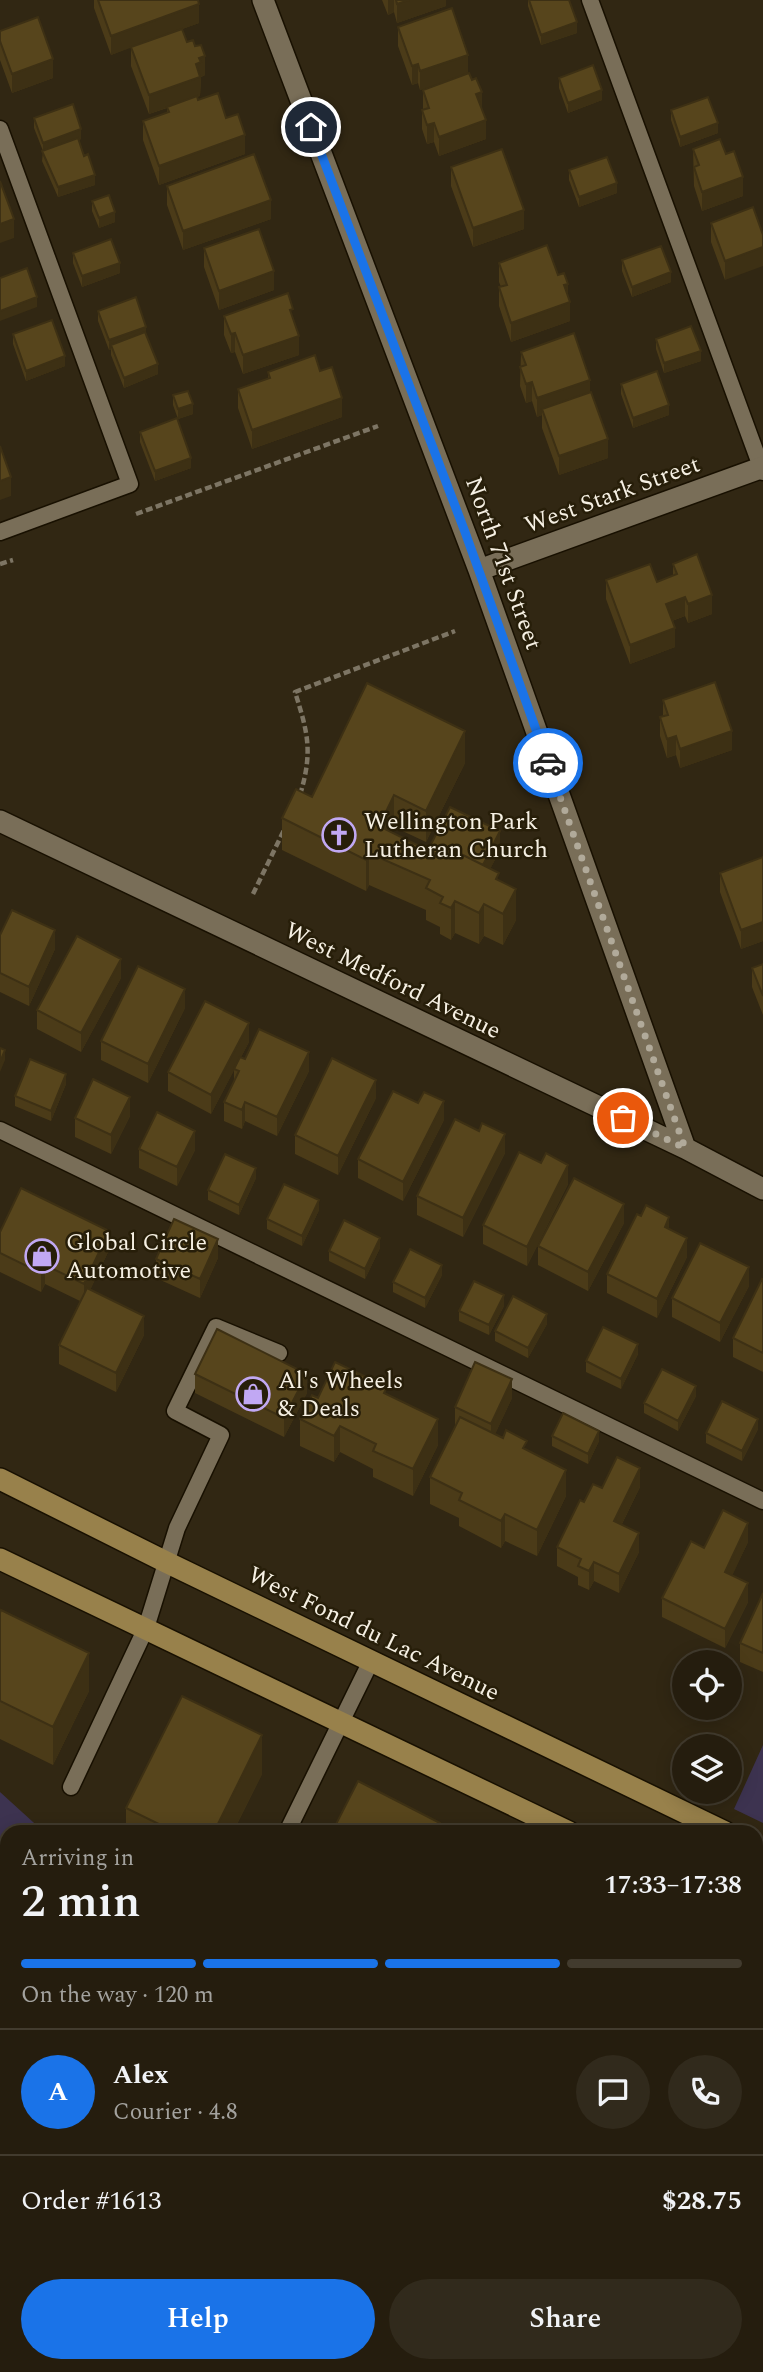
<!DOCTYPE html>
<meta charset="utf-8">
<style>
body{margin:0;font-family:Spectral,serif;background:#312a1c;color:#f1f3f6;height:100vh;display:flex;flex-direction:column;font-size:26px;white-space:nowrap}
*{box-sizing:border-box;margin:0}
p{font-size:23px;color:#a3a29e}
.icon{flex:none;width:38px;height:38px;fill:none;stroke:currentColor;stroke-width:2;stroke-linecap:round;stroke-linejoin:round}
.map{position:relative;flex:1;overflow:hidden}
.side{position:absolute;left:0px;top:1825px;width:763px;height:548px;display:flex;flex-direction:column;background:#251d0e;border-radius:21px 21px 0 0;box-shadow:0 4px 18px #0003,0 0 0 2px #423b2e}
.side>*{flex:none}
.buttons{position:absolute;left:672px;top:1650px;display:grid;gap:14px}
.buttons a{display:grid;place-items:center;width:70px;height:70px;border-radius:50%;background:#251d0e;box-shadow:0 4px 18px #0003,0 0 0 2px #423b2e;font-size:35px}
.pin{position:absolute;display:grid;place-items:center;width:60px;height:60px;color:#fff;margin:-30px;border:4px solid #fff;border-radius:50%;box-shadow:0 2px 7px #0007}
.courier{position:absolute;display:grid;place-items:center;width:70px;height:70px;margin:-35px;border:5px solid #1a73e8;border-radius:50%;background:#fff;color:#222;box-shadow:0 2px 9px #0007}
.head em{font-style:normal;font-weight:600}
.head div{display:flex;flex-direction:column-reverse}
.head{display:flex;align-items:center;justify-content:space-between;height:119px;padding:0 21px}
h1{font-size:46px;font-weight:600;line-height:52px}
.bar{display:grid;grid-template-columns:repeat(4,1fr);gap:10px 7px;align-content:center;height:84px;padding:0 21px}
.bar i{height:9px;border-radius:5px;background:#423b2e}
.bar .active{background:#1a73e8}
.bar p{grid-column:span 4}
.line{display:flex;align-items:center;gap:18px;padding:0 21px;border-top:2px solid #423b2e}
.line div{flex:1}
.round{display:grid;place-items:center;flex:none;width:74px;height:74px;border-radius:37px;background:#312a1c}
.cta{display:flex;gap:14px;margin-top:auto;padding:14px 21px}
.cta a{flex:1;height:80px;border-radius:42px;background:#1a73e8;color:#fff;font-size:28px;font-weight:600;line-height:80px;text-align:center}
.cta a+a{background:#312a1c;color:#f1f3f6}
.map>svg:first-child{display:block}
</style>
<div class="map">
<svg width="763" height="2372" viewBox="0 0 763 2372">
<rect width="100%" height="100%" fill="#312713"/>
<path fill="#3d3350" d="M763,1745V1823L734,1809Z
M0,1792L44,1832H7V1868L0,1862Z"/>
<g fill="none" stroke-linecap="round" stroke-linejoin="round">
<defs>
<path id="lane" d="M590,0L763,472
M0,129L130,484L0,532
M0,1130L763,1501
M71,1787L146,1628L177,1528L221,1435L175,1411L216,1327L279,1353
M287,1832L371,1661
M756,2235L763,2239"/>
<path id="street" d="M263,0L479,570L685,1148
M479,570L763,467
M0,821L685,1148L763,1189
M0,2210L7,2213
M139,2366L141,2372
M315,2366L328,2372"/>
<path id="secondary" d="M0,1479L166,1562L725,1832
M0,1559L569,1832
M756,1847L763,1851
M756,1922L763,1925"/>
<path id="highway" d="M0,1926L7,1931
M0,2032L7,2037
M756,2355L763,2358
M577,2366L589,2372"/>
</defs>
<use href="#lane" stroke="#181000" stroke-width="19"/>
<use href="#street" stroke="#181000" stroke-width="24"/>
<use href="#secondary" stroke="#181000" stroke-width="24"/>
<use href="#highway" stroke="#181000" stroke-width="24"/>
<path stroke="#7d7564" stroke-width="4.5" stroke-dasharray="7 3.5" stroke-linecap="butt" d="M136,514L378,426
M0,564L13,560
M300,795C313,752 308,733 295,692L455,631
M253,894L285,828"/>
<use href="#lane" stroke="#796e58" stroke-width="16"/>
<use href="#street" stroke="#796e58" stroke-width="21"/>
<use href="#secondary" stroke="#98814b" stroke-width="21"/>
<use href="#highway" stroke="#e0ae2d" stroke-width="21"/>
</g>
<path fill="#4b3b18" d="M94,0H198L199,23L182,29L187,42L205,75L201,77L200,96L197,97L198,100L226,118L245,154L159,185L143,140V121L167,113V108L149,114L131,66V47L111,55L94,8Z
M382,0H446V6L397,23L394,12L388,15Z
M528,0H569L577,33L541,45L528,6Z
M398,27L468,73L482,108L486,139L439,156L434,142L427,144L422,129V110H423V90L446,81L420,90L418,83L412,85L398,46Z
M0,31L53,78L12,93L0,60Z
M559,78L602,100L568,113L559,88Z
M671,110L718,133L680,147L671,120Z
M34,118L81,139L79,140L95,185L58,197L42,161L43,151L34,128Z
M693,149L726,154L743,196L702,211L694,186Z
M451,167L524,229L473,247L451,186Z
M569,170L617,193L579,207L569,180Z
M167,186L271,219L183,250L167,205Z
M92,201L115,222L99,228L92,211Z
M753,207L725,280L711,242V223Z
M204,248L274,290L219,310L204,267Z
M73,253L120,273L82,287L73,263Z
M622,260L671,282L632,297L622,271Z
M499,263L558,275L568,296L570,321L511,342L499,306V287H501L499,282Z
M98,311L158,374L124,388L111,355V350H109L98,321Z
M224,316L293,320L299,355L243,374L235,352L231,353L224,335Z
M13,334L65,366L26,381L13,344Z
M656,339L701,361L664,373L656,349Z
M521,352L590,393L608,458L559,475L542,428V415L537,417L532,401L526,403L520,386Z
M320,371L342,417L252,449L238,408V389L268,379V372Z
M621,384L669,415L633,428L621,394Z
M173,395L193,414L178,419L173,405Z
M140,432L191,468L155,481L140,442Z
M673,564L712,614L688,623L685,616L672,621L675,647L630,664L606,599V580L657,582L673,576Z
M663,700L732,750L680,768L676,755L667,758L660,736V717L663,716Z
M465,763L426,842L394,827L391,832L428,851V850H500L490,869L499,881L516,920L503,945L484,936L479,944L455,933L451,940L440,934V927L426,920V910L369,885L366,891L282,850V818L312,797Z
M763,857V941L741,949L720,892V873Z
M0,935L55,949L29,1006L0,992Z
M763,964V1015L752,987V968Z
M121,978L81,1052L37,1029V1010Z
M185,1008L148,1083L101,1060V1041Z
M249,1042L241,1057L245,1059L309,1071L277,1136L245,1121L242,1129L224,1121V1102L234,1081V1070L211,1114L168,1091V1072Z
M66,1084L51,1121L15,1106V1096Z
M376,1098L338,1175L295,1154V1135Z
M130,1116L111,1154L75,1137V1118Z
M444,1120L403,1201L358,1178V1159Z
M479,1131L505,1153L463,1237L417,1215V1196Z
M139,1149L195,1150L177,1186L139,1168Z
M541,1163L568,1184L527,1266L483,1244V1225Z
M256,1178L239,1215L208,1200V1190Z
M319,1210L302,1246L267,1229V1219Z
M624,1223L588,1291L538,1265V1246Z
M669,1229L687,1257L657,1318L607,1293V1274Z
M0,1232L109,1250L90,1290L144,1335L116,1392L59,1364V1345L80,1301L45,1284L41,1292L0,1272Z
M380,1248L365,1279L329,1261V1251Z
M218,1258L200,1298L156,1278V1259Z
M442,1275L425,1308L393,1292V1282Z
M763,1280V1372L733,1357V1338Z
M749,1286L720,1342L672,1317V1298Z
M504,1306L489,1335L459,1321V1311Z
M547,1324L528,1358L495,1341V1331Z
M638,1354L621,1389L586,1372V1361Z
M195,1374L307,1393L284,1437L195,1393Z
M387,1394L438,1445L413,1496L373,1477V1469L340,1452L334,1462L300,1446V1419L318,1398Z
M696,1396L678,1431L644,1413V1403Z
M512,1398L495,1434L527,1450L566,1496L537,1556L505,1541L501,1548L459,1526V1518L430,1504V1477L455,1426V1407Z
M758,1429L742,1461L706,1443V1433Z
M552,1436L599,1441L588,1464L552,1446Z
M640,1487L622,1524L639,1552L619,1593L594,1581L589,1590L578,1585V1577L557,1566V1547L584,1502L602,1488Z
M748,1542L732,1575L748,1602L725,1648L662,1617V1598L704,1548Z
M763,1593V1672L740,1662V1643Z
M0,1613L89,1691L53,1765L0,1739Z
M262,1774L233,1832H126V1808Z
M763,1999V2176L756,2173V2014Z"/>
<path fill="#3d3014" d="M388,0H394V12L388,15Z
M409,0H446V6L397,23V4Z
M199,4V23L111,55V36Z
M577,22V33L541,45V35Z
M468,55V74L420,90V71Z
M205,56V75L201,77L200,96L149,114V95L196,64L199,58Z
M53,59V78L12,93V74Z
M418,64V83L412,85V66Z
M602,90V100L568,113V103Z
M482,92V111L476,94Z
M486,120V139L439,156V137Z
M434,123V142L427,144V125Z
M718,123V133L680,147V137Z
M81,129V139L43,153V143Z
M245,135V154L159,185V166Z
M95,175V185L58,197V187Z
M743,177V196L702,211V192Z
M617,183V193L579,207V197Z
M271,200V219L183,250V231Z
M524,210V229L473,247V228Z
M115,212V222L99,228V218Z
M14,219V238L0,243V224Z
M763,247V266L725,280V261Z
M120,263V273L82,287V276Z
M274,271V290L219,310V291Z
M671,272V282L632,297V287Z
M568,284V303L570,302V321L511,342V323L564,285Z
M37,297V307L0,321V311Z
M146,327V337L111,345V350H109V340Z
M235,333V352L231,353V334Z
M299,336V355L243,374V355Z
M701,351V361L664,373V363Z
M65,356V366L26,381V371Z
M158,364V374L124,388V378Z
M590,380V399L542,409V415L537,417V398Z
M532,382V401L526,403V384Z
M342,398V417L252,449V430Z
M193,404V414L178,419V409Z
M669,405V415L633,428V418Z
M608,439V458L559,475V456Z
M191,458V468L155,481V471Z
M11,477V496L0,500V481Z
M712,595V614L688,623V604Z
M685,597V616L666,623V604Z
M675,628V647L630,664V645Z
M465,731V763L426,842V811Z
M732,731V750L680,768V749Z
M676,736V755L667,758V739Z
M394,795V827L379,858V826Z
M500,831V850L478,893V874Z
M369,853V885L366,891V860Z
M516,889V920L503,945V914Z
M455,901V933L451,940V908Z
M484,904V936L479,944V913Z
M763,922V941L741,949V930Z
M55,930V949L29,1006V987Z
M121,959V978L81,1052V1033Z
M185,989V1008L148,1083V1064Z
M249,1023V1042L211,1114V1095Z
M5,1050V1060L0,1072V1062Z
M309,1052V1071L277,1136V1117Z
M66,1074V1084L51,1121V1111Z
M376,1080V1098L338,1175V1156Z
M130,1097V1116L111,1154V1135Z
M444,1101V1120L403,1201V1182Z
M245,1102V1121L242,1129V1110Z
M195,1131V1150L177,1186V1167Z
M505,1134V1153L463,1237V1218Z
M568,1165V1184L527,1266V1247Z
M256,1168V1178L239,1215V1205Z
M319,1200V1210L302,1246V1236Z
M624,1204V1223L588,1291V1272Z
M669,1217V1236L665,1227Z
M109,1231V1250L84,1303V1284Z
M380,1238V1248L365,1279V1269Z
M687,1238V1257L657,1318V1299Z
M218,1239V1258L200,1298V1279Z
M45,1265V1284L41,1292V1273Z
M442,1265V1275L425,1308V1298Z
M749,1267V1286L720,1342V1323Z
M504,1295V1306L489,1335V1325Z
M547,1314V1324L528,1358V1348Z
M144,1316V1335L116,1392V1373Z
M638,1344V1354L621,1389V1379Z
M307,1374V1393L284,1437V1418Z
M512,1379V1398L491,1443V1424Z
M696,1386V1396L678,1431V1421Z
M438,1419V1445L413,1496V1469Z
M758,1419V1429L742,1461V1451Z
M340,1426V1452L334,1462V1436Z
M599,1431V1441L588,1464V1454Z
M640,1468V1487L614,1540V1521Z
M566,1470V1496L537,1556V1530Z
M505,1514V1541L501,1548V1521Z
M748,1523V1542L725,1591V1572Z
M639,1533V1552L619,1593V1574Z
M594,1562V1581L589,1590V1571Z
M748,1583V1602L725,1648V1629Z
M89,1653V1691L53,1765V1727Z
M262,1735V1774L233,1832H214Z
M440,1823V1832H435Z"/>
<path fill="#57451c" stroke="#3d3014" stroke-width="2" d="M98,0H198L199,4L111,36Z
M396,0H409L397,4Z
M529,0H569L577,22L541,35Z
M452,8L468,55L420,71L418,64L412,66L398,27Z
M38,17L53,59L12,74L0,41V31Z
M182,29L187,42L193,40L195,46L201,45L205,56L199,58L201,62L196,64L200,77L149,95L131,47Z
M593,65L602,90L568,103L559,78Z
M469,73L472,80L476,78L482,92L476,94L486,120L439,137L434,123L427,125L422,110L429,108L423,90Z
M218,93L226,118L238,114L245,135L159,166L143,121L169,112L167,107L197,96L198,100Z
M708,97L718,123L680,137L671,110Z
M73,104L81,129L43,143L34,118Z
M78,138L84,156L88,154L95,175L58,187L42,151Z
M720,139L726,154L734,151L743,177L702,192L694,167L699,165L693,149Z
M502,149L524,210L473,228L451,167Z
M254,154L271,200L183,231L167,186Z
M607,157L617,183L579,197L569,170Z
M0,181L14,219L0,224Z
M109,195L115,212L99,218L92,201Z
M753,207L763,235V247L725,261L711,223Z
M259,229L274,271L219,291L204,248Z
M111,239L120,263L82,276L73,253Z
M547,245L558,275L564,273L568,284L564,285L570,302L511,323L499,287L507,285L499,263Z
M661,246L671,272L632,287L622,260Z
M27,268L37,297L0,311V278Z
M288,293L293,309L290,310L299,336L243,355L235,333L231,334L224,316Z
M136,297L146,327L109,340L98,311Z
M52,320L65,356L26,371L13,334Z
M691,326L701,351L664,363L656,339Z
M145,332L158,364L124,378L111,345Z
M574,333L590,380L537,398L532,382L526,384L520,367L526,365L521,352Z
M315,355L320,371L332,367L342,398L252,430L238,389L270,378L268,372Z
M657,371L669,405L633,418L621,384Z
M188,391L193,404L178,409L173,395Z
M591,392L608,439L559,456L542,409Z
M177,418L191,458L155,471L140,432Z
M0,446L11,477L0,481Z
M697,554L712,595L688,604L685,597L666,604L675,628L630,645L606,580L650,564L657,582L677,574L673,564Z
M715,682L732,731L680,749L676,736L667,739L660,717L668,715L663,700Z
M367,683L465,731L426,811L394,795L379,826L441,857L447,847L499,873L496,879L516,889L503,914L484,904L479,913L455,901L451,908L440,903L443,897L426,888L430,880L369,853L366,860L282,818L296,789L312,797Z
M450,807L500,831L483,865L447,847L442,856L428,850Z
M763,857V922L741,930L720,873Z
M12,910L55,930L29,987L0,973V935Z
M77,936L121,959L81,1033L37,1010Z
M763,964V996L752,968Z
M138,966L185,989L148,1064L101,1041Z
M205,1001L249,1023L211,1095L168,1072Z
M259,1029L309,1052L277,1117L245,1102L242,1110L224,1102L239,1071L234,1069L240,1057L245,1059Z
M0,1048L5,1050L0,1062Z
M332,1058L376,1080L338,1156L295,1135Z
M30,1059L66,1074L51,1111L15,1096Z
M93,1079L130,1097L111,1135L75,1118Z
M393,1091L418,1103L424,1092L444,1101L403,1182L358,1159Z
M157,1112L195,1131L177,1167L139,1149Z
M455,1119L479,1131L482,1123L505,1134L463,1218L417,1196Z
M519,1152L541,1163L546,1153L568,1165L527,1247L483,1225Z
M225,1154L256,1168L239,1205L208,1190Z
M574,1178L624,1204L588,1272L538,1246Z
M284,1184L319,1200L302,1236L267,1219Z
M21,1188L109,1231L84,1284L45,1265L41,1273L0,1253V1232Z
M646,1205L669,1217L665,1227L687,1238L657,1299L607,1274L637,1214L641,1216Z
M174,1219L218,1239L200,1279L156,1259Z
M344,1220L380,1238L365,1269L329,1251Z
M700,1243L749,1267L720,1323L672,1298Z
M410,1249L442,1265L425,1298L393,1282Z
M762,1279L763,1280V1353L733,1338Z
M474,1281L504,1295L489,1325L459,1311Z
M87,1288L144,1316L116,1373L59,1345Z
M513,1296L547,1314L528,1348L495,1331Z
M603,1327L638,1344L621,1379L586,1361Z
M217,1329L307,1374L284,1418L195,1374Z
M335,1362L387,1387L384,1393L438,1419L413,1469L373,1451L376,1444L340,1426L334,1436L300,1419L312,1395L318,1398Z
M475,1362L512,1379L491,1424L455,1407Z
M662,1369L696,1386L678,1421L644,1403Z
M722,1401L758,1419L742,1451L706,1433Z
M563,1413L599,1431L588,1454L552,1436Z
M460,1417L503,1438L506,1430L527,1441L523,1448L566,1470L537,1530L505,1514L501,1521L459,1500L462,1493L430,1477Z
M617,1457L640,1468L614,1521L639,1533L619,1574L594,1562L589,1571L578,1566L581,1559L557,1547L580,1500L584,1502L593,1484L602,1488Z
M723,1510L748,1523L725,1572L748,1583L725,1629L662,1598L691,1541L704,1548Z
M763,1593V1653L740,1643Z
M1,1610L89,1653L53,1727L0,1701V1613Z
M182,1696L262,1735L214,1832H175L126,1808Z
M358,1781L440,1823L435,1832H332Z
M763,1999V2150L756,2147V2014Z
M7,2349V2366H32L35,2372H0V2352Z"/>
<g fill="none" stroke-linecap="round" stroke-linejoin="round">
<path stroke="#b1aa9a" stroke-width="7" stroke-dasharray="0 12.6" d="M548,763L685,1148L623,1118"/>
<path stroke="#1a73e8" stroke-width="9" d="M311,127L465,532L548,763"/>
</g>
<defs>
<symbol id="church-ring" viewBox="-11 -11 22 22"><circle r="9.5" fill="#271e09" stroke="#c1a8f3" stroke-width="1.5"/><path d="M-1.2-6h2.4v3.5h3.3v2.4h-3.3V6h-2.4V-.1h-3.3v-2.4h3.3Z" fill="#c1a8f3"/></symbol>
<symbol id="shop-ring" viewBox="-11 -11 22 22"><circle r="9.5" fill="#271e09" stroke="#c1a8f3" stroke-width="1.5"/><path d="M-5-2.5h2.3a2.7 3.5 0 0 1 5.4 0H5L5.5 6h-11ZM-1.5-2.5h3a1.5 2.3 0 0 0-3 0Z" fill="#c1a8f3"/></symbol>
</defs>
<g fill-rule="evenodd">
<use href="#church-ring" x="320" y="816" width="38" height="38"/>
<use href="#shop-ring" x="23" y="1237" width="38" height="38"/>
<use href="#shop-ring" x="234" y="1375" width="38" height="38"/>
</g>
<g text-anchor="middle" stroke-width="5" stroke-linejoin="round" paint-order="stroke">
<g font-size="24" fill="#f6f0e3" stroke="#271e09">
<text transform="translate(612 494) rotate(-20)" y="8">West Stark Street</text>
<text transform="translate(504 563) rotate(70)" y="8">North 71st Street</text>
<text transform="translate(393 980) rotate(26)" y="8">West Medford Avenue</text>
<text transform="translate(374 1633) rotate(26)" y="8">West Fond du Lac Avenue</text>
</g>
<g font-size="24" fill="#f6f0e3" stroke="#271e09" text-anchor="start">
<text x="364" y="829">Wellington Park<tspan x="364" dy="28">Lutheran Church</tspan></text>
<text x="66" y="1250">Global Circle<tspan x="66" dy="28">Automotive</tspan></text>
<text x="278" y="1388">Al's Wheels<tspan x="278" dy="28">&amp; Deals</tspan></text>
</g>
</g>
</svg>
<div class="buttons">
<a><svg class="icon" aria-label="locate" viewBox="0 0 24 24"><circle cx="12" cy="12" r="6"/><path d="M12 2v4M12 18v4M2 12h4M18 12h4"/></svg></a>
<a><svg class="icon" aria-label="layers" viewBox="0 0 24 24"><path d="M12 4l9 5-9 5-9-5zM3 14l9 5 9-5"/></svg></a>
</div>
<div class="pin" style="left:623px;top:1118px;background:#ea580c"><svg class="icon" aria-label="bag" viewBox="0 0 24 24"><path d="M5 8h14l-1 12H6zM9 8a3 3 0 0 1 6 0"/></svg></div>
<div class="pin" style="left:311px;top:127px;background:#1f2937"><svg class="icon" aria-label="home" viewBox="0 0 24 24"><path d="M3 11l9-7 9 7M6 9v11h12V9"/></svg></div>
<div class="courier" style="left:548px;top:763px"><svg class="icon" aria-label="car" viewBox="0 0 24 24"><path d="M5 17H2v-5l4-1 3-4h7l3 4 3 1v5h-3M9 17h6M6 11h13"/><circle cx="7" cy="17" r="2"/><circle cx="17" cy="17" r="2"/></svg></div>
<section class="side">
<div class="head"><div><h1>2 min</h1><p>Arriving in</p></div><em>17:33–17:38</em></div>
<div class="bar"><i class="active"></i><i class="active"></i><i class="active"></i><i></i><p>On the way · 120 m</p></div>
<div class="line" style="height:126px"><b class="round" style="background:#1a73e8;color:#fff">A</b><div><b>Alex</b><p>Courier · 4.8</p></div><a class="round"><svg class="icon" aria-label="chat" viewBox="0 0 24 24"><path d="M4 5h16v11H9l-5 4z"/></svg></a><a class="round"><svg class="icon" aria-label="phone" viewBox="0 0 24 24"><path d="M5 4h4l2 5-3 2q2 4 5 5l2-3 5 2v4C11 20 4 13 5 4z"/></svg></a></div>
<div class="line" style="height:91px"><div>Order #1613</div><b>$28.75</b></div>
<div class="cta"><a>Help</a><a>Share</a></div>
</section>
</div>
